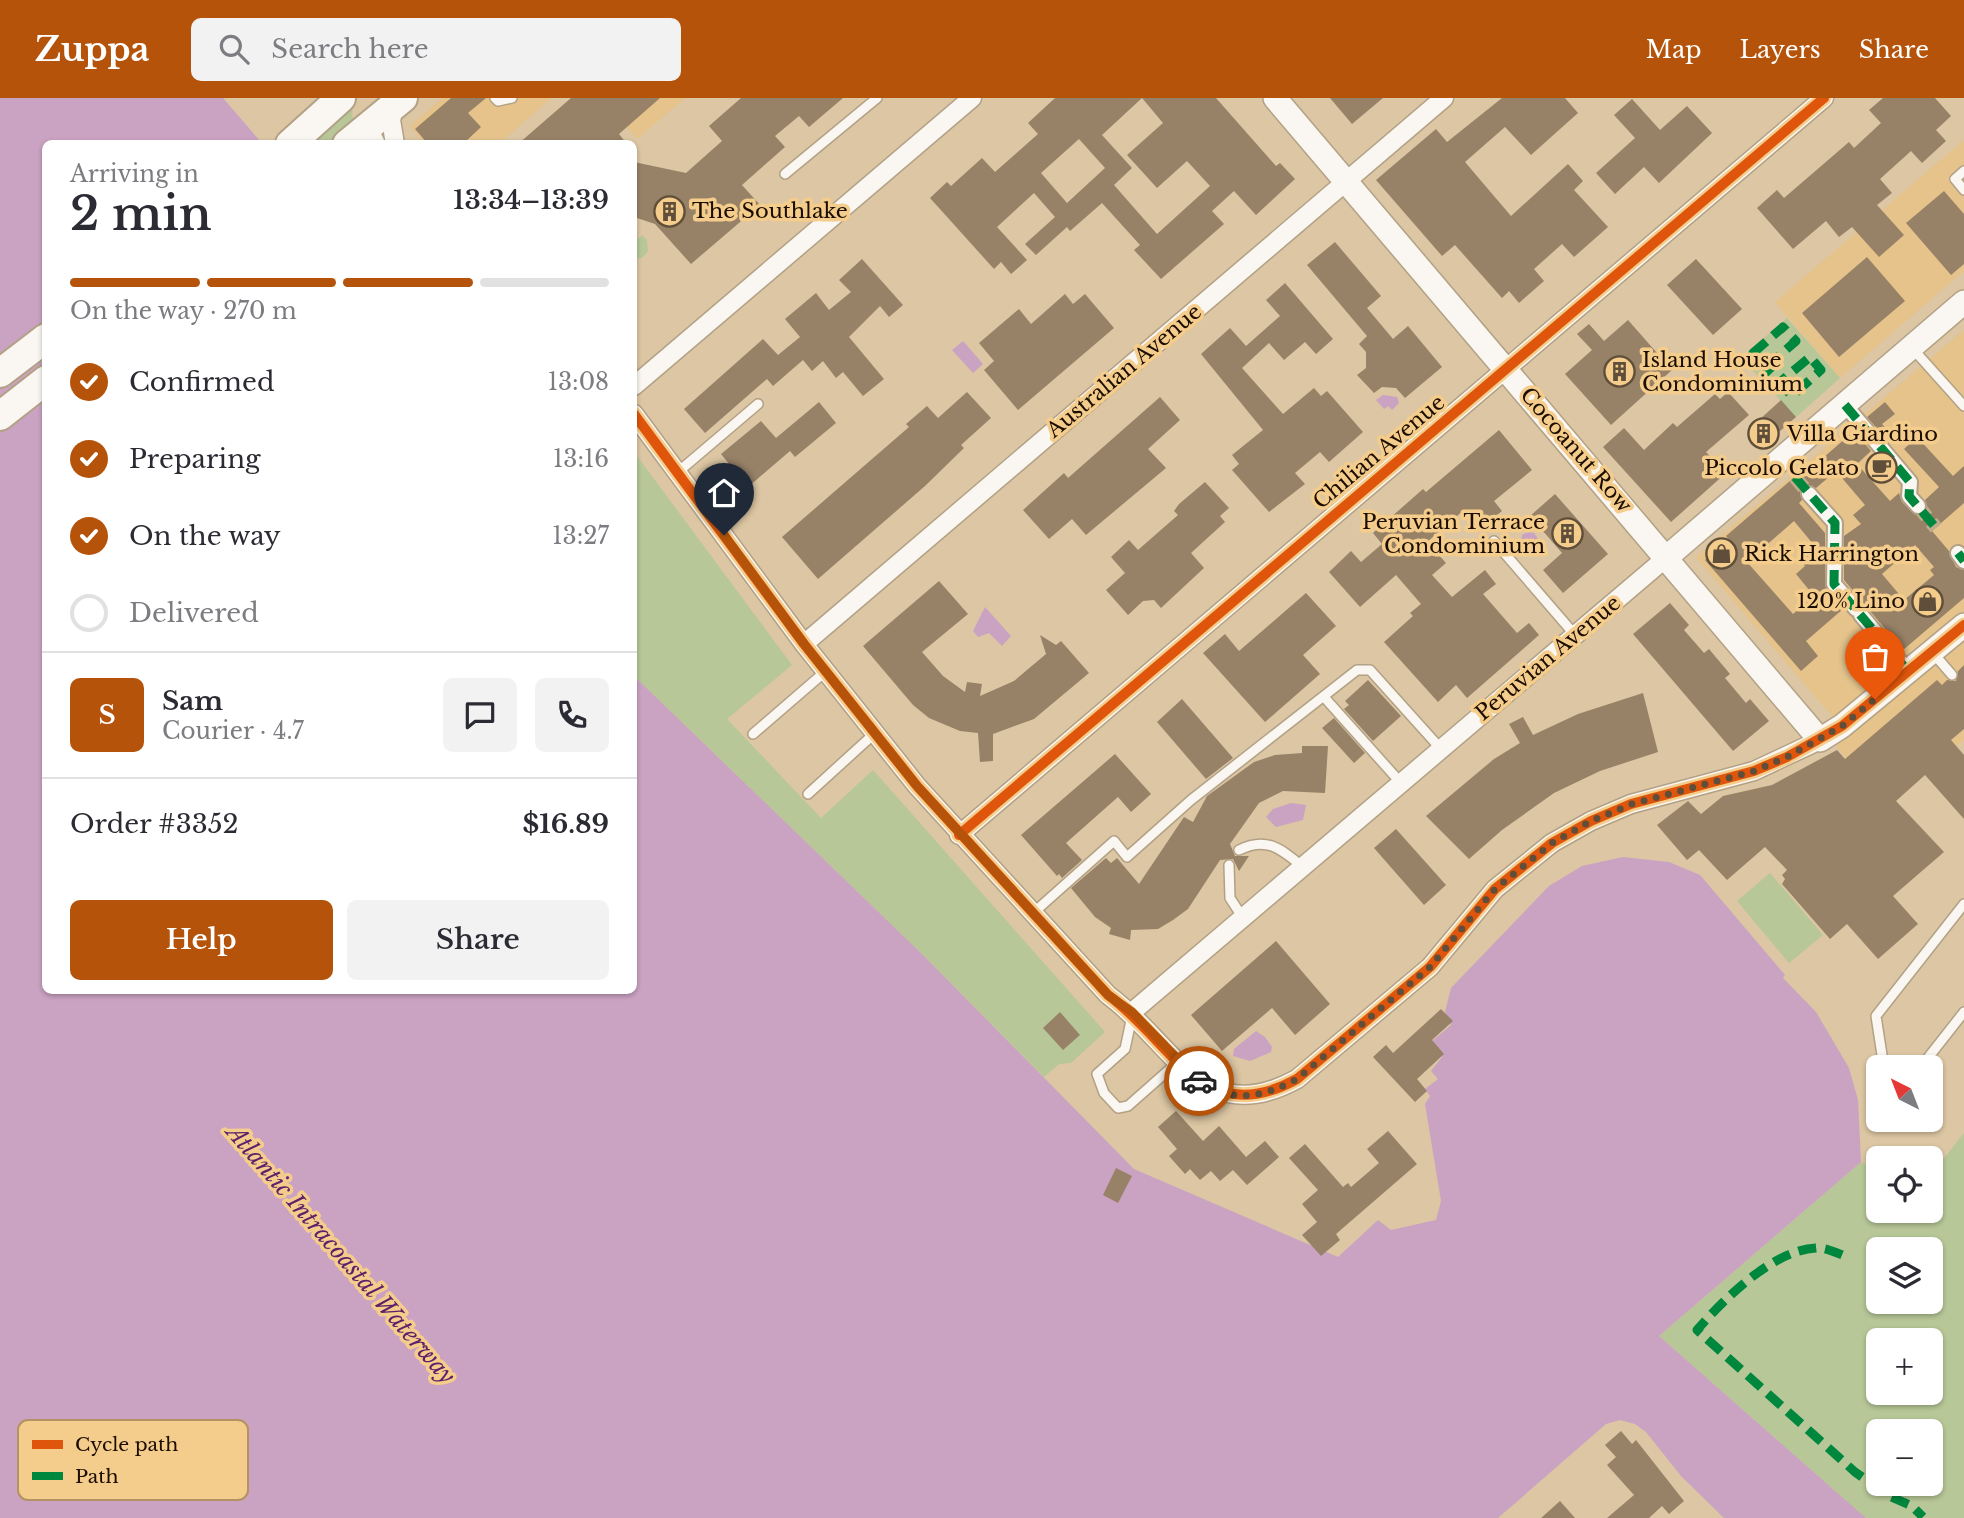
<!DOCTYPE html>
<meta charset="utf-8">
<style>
body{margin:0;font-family:"Libre Baskerville",serif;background:#f2f2f3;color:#2b2b33;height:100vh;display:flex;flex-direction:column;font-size:26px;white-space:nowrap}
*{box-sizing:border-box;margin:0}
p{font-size:23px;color:#7c7c81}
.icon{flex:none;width:38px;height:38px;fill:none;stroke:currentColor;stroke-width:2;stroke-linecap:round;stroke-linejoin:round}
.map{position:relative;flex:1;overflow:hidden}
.details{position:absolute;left:42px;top:42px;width:595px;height:854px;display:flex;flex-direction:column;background:#fff;border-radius:10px;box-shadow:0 2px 5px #0004}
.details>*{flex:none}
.needle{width:46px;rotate:318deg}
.tools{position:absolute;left:1866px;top:957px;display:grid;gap:14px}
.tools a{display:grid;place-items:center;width:77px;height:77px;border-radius:10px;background:#fff;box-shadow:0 2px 5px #0004;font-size:35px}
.pin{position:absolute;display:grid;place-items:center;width:60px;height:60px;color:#fff;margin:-72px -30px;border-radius:50% 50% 50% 0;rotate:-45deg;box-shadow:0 0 7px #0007}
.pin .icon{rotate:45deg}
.courier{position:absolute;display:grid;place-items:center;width:70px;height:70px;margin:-35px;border:5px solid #b45309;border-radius:50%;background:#fff;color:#222;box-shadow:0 2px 9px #0007}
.headline em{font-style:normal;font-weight:600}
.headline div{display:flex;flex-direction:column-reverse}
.headline{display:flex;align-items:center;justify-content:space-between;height:119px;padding:0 28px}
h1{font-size:46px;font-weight:600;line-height:52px}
.bar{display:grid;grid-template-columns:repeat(4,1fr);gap:10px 7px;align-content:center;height:84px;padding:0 28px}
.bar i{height:9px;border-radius:5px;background:#e1e1e2}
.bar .current{background:#b45309}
.bar p{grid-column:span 4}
.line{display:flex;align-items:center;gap:18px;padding:0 28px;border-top:2px solid #e1e1e2}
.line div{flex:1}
.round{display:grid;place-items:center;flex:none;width:74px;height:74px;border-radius:10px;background:#f2f2f3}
ol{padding:0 28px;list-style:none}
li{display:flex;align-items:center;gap:21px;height:77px}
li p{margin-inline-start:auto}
li .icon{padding:7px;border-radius:50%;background:#b45309;color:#fff;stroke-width:4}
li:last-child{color:#7c7c81}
li i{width:38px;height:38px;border:4px solid #e1e1e2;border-radius:50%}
.button{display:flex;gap:14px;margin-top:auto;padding:14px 28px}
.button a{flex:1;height:80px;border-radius:10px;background:#b45309;color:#fff;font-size:28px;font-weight:600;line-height:80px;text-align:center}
.button a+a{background:#f2f2f3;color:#2b2b33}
header{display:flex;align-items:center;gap:42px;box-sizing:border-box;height:98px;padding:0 35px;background:#b45309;color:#fff}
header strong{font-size:33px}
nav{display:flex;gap:38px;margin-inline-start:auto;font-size:24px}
.search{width:490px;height:63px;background:#f2f2f3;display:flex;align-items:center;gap:18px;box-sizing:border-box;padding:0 24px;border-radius:10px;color:#7c7c81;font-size:26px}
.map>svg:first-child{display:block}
</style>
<header>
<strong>Zuppa</strong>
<div class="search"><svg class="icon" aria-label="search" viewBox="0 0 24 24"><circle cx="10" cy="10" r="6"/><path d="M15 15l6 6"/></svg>Search here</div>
<nav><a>Map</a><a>Layers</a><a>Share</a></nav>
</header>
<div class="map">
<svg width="1964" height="1420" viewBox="0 0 1964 1420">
<rect width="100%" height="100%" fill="#dcc6a3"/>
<path fill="#e5c38b" d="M443,0H551L500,45H424L410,28Z
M601,0H685L637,41Z
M1964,42V173L1840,280L1775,204Z
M1964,232V642L1888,710L1838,651L1836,623L1696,459Z"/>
<path fill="#b7c797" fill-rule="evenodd" d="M352,7L353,27L330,45L307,46Z
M642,137L647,142L648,153L642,160L634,161V139L640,140Z
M1787,220L1840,280L1796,319L1741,260Z
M634,354L792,567L727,621L821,720L873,672L1105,934L1071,965L1059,966L1044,979L925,859L634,578Z
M1770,775L1823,837L1789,865L1737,803Z
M1964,1035V1420H1866L1659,1238L1861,1064L1878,1074V1113H1930V1078ZM1878,1152H1930V1204H1878ZM1878,1242H1930V1295H1878ZM1878,1334H1930V1386H1878Z"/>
<path fill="#caa2c2" d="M0,0H223L260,43L46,46V892H634V578L925,859L1134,1071L1338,1159L1378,1122L1391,1132L1436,1122L1441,1103L1425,1006L1430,998L1425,991L1438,981L1431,973L1442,959L1431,944L1451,927L1445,914L1451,890L1549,788L1582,768L1623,759L1669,764L1700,777L1785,877L1783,880L1816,914L1849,970L1858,1002L1861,1064L1659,1238L1866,1420H1724L1681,1378L1646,1334L1635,1326L1620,1322L1606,1326L1498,1420H0Z
M963,243L983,266L973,275L952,252Z
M1383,297L1397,299L1399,305L1392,312L1388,308L1384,311L1376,302Z
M1528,434L1534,435L1544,449L1538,459L1521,444L1522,437Z
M985,509L1011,538L1002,548L989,535L978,539L973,533Z
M1291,705L1306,707L1303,722L1276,729L1266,719L1273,711Z
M1256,933L1265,939L1272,949L1271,954L1250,963L1233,958L1234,951Z"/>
<path fill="#978268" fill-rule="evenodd" d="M451,0H486L468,15L481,29L463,46H428L415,31Z
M571,0H660L619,36L627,46H518Z
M741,0H843L809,29L799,18L775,38L785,49L742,87L760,107L691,166L655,126L634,119V64L686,75L722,43L709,28Z
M1055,0H1216L1276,68L1280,65L1295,81L1256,117L1234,93L1212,113L1224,126L1161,181L1134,152L1140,147L1102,105L1070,133L1067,129L1036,157L1025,146L1055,119L1034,95L997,129L1027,162L1011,176L1001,164L994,171L930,100L947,84L951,88L982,60L995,74L1038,36L1028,25ZM1142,0L1163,25L1127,57L1157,90L1187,63L1210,88L1157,136L1114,87L1132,70L1102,37ZM1079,41L1105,70L1067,105L1041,75Z
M1330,0H1383L1352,26Z
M1502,0H1565L1578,15L1531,57L1505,29L1465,64L1511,118L1568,66L1583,83L1574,92L1608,129L1574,159L1562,146L1534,171L1544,183L1519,205L1509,193L1502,200L1455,147L1442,158L1376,82L1436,31L1447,44Z
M1883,0H1935L1951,18L1936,32L1946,43L1922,65L1911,53L1880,81L1892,95L1877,107L1904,137L1879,159L1852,129L1839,139L1826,123L1793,151L1757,110L1777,92L1784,100L1849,44L1854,50L1881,25L1869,12Z
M1632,1L1660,32L1687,8L1712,35L1659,85L1644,69L1615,96L1596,75L1635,40L1614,17Z
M1944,93L1964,116V166L1951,177L1906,125Z
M1335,144L1381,198L1367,210L1393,241L1408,228L1442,269L1405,300L1396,290L1382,289L1374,295L1357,277L1366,270V254L1359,246L1367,238L1307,167Z
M1867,159L1905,203L1839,259L1802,215Z
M862,161L903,207L889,219L880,208L849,239L884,281L863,298L843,274L836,280L823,263L812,273L803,262L773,288L767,281L705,335L684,311L763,241L778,257L800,239L785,221L816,195L829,212L851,194L839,182Z
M1696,161L1742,211L1713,237L1667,187Z
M1285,185L1333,241L1316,256L1305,244L1284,262L1269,245L1242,270L1283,316L1314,290L1321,298L1327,293L1363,334L1329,364L1320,354L1295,375L1305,386L1269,414L1232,372L1239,366L1232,357L1263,332L1201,256L1230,230L1246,248L1280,218L1266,202Z
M1065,196L1073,206L1085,196L1114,230L1018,312L984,272L994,263L979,245L1019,211L1031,226Z
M1628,222L1672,272L1611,327L1565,276L1592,252L1577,236L1589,226L1604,243Z
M967,294L991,320L961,347L964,350L925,388L818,481L782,439L909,329L906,326L927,308L938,320Z
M1728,294L1749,317L1706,354L1726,375L1671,424L1603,349L1624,330L1644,352L1673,325L1677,329L1715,296L1720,301Z
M1160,299L1180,322L1148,351L1166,370L1086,437L1072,421L1049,441L1023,412L1064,375L1068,380Z
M1781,302L1796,319L1763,348L1748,332Z
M819,304L836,325L795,359L790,353L748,389L721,356L761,323L776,340Z
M1885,304L1895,316L1882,326L1891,336L1886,341L1867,319Z
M1499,332L1532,372L1494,403L1502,413L1480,431L1464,412L1427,444L1446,465L1432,477L1452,499L1485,472L1496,486L1483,496L1517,535L1529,525L1539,537L1467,600L1456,587L1438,604L1384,544L1413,518L1410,515L1421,506L1396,477L1360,509L1329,474L1351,453L1361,464L1382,446L1373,435L1423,391L1426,394Z
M1854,333L1871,353L1857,366L1890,403L1899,395L1902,404L1916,417L1925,415V402L1939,389L1904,351L1917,339L1953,378L1964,368V405L1932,433L1949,453L1956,469L1964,472V500L1903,552L1844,482V438L1861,426L1853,417L1865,407L1836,373L1816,390L1806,387L1800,394L1802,402L1799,405L1825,435V487L1843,511L1806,543L1818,558L1801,573L1705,462L1729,442L1726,438L1813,363L1816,366ZM1794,423L1813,446L1798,459L1805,468L1796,476L1814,498L1793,516L1747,464ZM1915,447L1934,469L1930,472L1934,477L1904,502L1882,476Z
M1205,384L1229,410L1220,418L1225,424L1191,455L1204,470L1161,510L1154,502L1143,503L1128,517L1106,492L1125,475L1111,459L1129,442L1138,452L1178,417L1174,413L1179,406Z
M1555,396L1608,456L1563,495L1543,472L1562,455L1530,418Z
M939,483L968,516L922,554L943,578L965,594L967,584L982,586L980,598L1014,583L1046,556L1040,537L1056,547L1061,543L1089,575L1034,621L993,636V663L980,664L978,635L960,633L929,620L913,607L863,548Z
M1306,495L1336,528L1303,557L1320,576L1265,624L1203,555L1225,536L1239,553Z
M1670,505L1689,527L1684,532L1704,555L1709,551L1730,576L1725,580L1746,605L1750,601L1769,623L1733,653L1633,536Z
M1964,567V631L1951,642L1964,657V721L1925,677L1896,703L1944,754L1893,798L1918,826L1878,861L1847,826L1830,841L1782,786L1785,781L1782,777L1787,772L1765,749L1727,782L1699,752L1687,762L1657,727L1688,703L1701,716L1723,698L1772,687L1837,652L1845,661L1937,582L1942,587L1947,582L1956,583L1958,573Z
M1368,582L1401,618L1373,643L1344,611L1349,607L1345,603Z
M1643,595L1658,654L1600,673L1554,695L1502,732L1469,761L1426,718L1494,661L1520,645L1509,626L1523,619L1533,637L1578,616Z
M1182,601L1233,660L1206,681L1157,624Z
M1334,620L1365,655L1354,665L1322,630Z
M1302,648H1328L1325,695L1283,693L1259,705L1230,746L1235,758H1249L1239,773L1233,761L1220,762L1188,811L1173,822L1158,831L1131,832L1130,842L1109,836L1111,830L1095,819L1071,790L1106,760L1111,765L1117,760L1139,786L1184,719L1193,724L1207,698L1254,664L1275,657L1302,655Z
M1115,656L1151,696L1131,714L1118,699L1066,745L1082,762L1062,780L1059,776L1057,778L1021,737Z
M1396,731L1446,787L1424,807L1374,750Z
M1276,843L1330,906L1295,937L1272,910L1222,953L1191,917Z
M1441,911L1453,923L1432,942L1444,956L1417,981L1427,993L1415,1004L1373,959L1386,947L1393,955Z
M1060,914L1080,937L1063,952L1043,930Z
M1176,1013L1203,1043L1219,1028L1246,1059L1265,1043L1279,1059L1247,1087L1233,1072L1220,1083L1211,1073L1200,1082L1190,1071L1185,1076L1169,1058L1177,1051L1158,1029Z
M1388,1033L1417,1066L1336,1136L1340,1142L1321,1158L1302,1137L1317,1124L1302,1106L1318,1092L1289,1060L1305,1046L1343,1089L1348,1085L1351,1089L1379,1065L1367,1051Z
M1116,1070L1132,1078L1118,1105L1103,1097Z
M1621,1333L1632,1346L1636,1342L1684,1403L1669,1416L1662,1408L1649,1420H1607L1634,1397L1607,1367L1616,1359L1605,1347Z
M1560,1403L1575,1420H1541Z"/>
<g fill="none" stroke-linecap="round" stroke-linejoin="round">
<path stroke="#bfaa8b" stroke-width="14" stroke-dasharray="14 7" stroke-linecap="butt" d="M1795,379L1809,396
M1918,408L1936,430"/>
<defs>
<path id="service" d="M495,0L498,3L512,0
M1964,73L1955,81L1964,92
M785,76L877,0
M1913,251L1964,308
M678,374L758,306
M1494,443L1575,537
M1933,555L1952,577
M1324,599L1401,685
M753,636L826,573
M808,696L875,635
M1239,752C1267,738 1281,751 1303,769
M1229,767L1230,800L1243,820
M1032,816L1114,743L1127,759L1191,702L1357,572H1370L1441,651
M1132,918L1125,951L1097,976L1104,995L1118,1010L1128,1008L1179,963
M1884,970L1876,918L1964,806
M1920,970L1964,914"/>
<path id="pedestrian" d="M1845,307L1910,384L1909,398L1918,408
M1809,396L1835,425L1834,486L1856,511
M1958,455L1964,463
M1861,517L1908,573"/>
<path id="minor" d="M395,7L391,22L395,46
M368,29L376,46
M634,288L972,0
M634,316L804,546L917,688L1108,897C1174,945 1202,1033 1297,981L1430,869L1495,791L1552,745L1591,723L1631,706L1754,673L1820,642
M804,546L1444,0
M959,737L1824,0
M1132,914L1667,459"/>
<path id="tertiary" d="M1275,0L1820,642L1842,628L1964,527
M1667,459L1964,204"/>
<path id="primary" d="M290,46L341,0
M347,46L403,0
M0,275L46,240
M0,318L46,282"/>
</defs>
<use href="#service" stroke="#b2a185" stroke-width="12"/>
<use href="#pedestrian" stroke="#b2a185" stroke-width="18"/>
<use href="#minor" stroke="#b2a185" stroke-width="21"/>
<use href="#tertiary" stroke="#b2a185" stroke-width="26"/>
<use href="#primary" stroke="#b2a185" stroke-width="32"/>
<use href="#service" stroke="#faf6f1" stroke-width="9"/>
<use href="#pedestrian" stroke="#faf6f1" stroke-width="14"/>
<use href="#minor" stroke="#faf6f1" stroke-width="18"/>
<use href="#tertiary" stroke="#faf6f1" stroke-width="23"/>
<use href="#primary" stroke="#faf6f1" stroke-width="28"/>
<path stroke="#00873e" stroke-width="9" stroke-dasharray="18 9" stroke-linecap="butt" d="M1766,269L1796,243L1783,229L1753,255L1792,298L1821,272L1810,259L1780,284
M1845,307L1910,384L1909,398L1936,430
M1795,379L1835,425L1834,486L1908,573
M1958,455L1964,463
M1842,1157C1835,1154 1824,1149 1816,1150C1773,1152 1724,1201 1697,1232L1855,1374L1889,1398L1912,1408L1923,1419"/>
<defs>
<path id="cycleway" d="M634,316L804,546L917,688L1108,897C1174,945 1202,1033 1297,981L1430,869L1495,791L1552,745L1591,723L1631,706L1754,673L1787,659L1842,628L1964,527
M959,737L1824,0"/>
</defs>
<use href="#cycleway" stroke="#f4cc8b" stroke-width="15"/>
<use href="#cycleway" stroke="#de550b" stroke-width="10"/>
</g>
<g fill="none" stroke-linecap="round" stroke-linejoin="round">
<path stroke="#5f4e39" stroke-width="7" stroke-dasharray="0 12.6" d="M1199,983C1231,1006 1264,999 1297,981L1430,869L1495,791L1552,745L1591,723L1632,706L1754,673L1787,659L1842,628L1875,601"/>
<path stroke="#b45309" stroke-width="9" d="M724,437L804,546L917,688L1108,897L1132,914L1199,983"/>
</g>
<defs>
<symbol id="building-ring" viewBox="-11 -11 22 22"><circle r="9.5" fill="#f4cc8b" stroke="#5f4e39" stroke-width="1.5"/><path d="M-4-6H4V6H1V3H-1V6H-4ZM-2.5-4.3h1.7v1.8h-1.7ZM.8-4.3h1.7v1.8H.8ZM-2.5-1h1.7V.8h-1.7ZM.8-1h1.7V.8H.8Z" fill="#5f4e39"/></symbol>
<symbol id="cafe-ring" viewBox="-11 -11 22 22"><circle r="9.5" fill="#f4cc8b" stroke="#5f4e39" stroke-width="1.5"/><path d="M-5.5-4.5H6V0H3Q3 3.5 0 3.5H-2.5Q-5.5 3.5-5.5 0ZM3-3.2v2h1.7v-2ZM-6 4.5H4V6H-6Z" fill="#5f4e39"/></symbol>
<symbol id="shop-ring" viewBox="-11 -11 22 22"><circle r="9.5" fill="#f4cc8b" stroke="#5f4e39" stroke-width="1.5"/><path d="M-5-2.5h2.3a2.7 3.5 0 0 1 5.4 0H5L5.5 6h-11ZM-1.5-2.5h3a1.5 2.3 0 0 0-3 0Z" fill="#5f4e39"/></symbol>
</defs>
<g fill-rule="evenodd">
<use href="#building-ring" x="652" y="96" width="35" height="35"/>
<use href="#building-ring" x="1602" y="256" width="35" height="35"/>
<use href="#building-ring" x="1746" y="318" width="35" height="35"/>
<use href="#cafe-ring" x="1864" y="352" width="35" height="35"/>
<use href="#building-ring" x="1550" y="418" width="35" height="35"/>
<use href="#shop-ring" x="1704" y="438" width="35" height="35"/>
<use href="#shop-ring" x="1910" y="486" width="35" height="35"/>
</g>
<g text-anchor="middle" stroke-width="7" stroke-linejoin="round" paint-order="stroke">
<g font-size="21" fill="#1b0d00" stroke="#f4cc8b" text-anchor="start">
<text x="692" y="120">The Southlake</text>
<text x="1642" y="269">Island House<tspan x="1642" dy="24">Condominium</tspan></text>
<text x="1787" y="343">Villa Giardino</text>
<text x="1859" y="377" text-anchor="end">Piccolo Gelato</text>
<text x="1545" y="431" text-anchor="end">Peruvian Terrace<tspan x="1545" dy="24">Condominium</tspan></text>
<text x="1744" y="463">Rick Harrington</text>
<text x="1905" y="510" text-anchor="end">120% Lino</text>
</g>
<g font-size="21" fill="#1b0d00" stroke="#f4cc8b">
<text transform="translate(1124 273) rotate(-40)" y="7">Australian Avenue</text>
<text transform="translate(1576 352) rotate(49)" y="7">Cocoanut Row</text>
<text transform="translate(1379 354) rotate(-40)" y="7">Chilian Avenue</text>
<text transform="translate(1548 560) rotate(-40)" y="7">Peruvian Avenue</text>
</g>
<g font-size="23" font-style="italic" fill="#5c216a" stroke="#f4cc8b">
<text transform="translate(341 1156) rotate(49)" y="8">Atlantic Intracoastal Waterway</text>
</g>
</g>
<rect x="18" y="1322" width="230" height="80" rx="10" fill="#f4cc8b" stroke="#b39361" stroke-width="2"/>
<rect x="32" y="1342" width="31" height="9" fill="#de550b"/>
<rect x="32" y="1374" width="31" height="8" fill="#00873e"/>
<g font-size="19" fill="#1b0d00">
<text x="75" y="1353">Cycle path</text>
<text x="75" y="1385">Path</text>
</g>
</svg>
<div class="tools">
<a><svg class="needle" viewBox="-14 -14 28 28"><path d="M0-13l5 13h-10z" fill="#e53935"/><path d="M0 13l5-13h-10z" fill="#7c7c81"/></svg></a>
<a><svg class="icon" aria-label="locate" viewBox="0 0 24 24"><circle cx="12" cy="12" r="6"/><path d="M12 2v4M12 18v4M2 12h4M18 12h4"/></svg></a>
<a><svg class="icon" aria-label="layers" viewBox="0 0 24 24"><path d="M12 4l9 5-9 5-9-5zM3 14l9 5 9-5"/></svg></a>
<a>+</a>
<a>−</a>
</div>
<div class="pin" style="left:1875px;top:601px;background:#ea580c"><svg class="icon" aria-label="bag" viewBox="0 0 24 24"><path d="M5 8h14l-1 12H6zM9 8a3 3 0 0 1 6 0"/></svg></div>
<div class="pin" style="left:724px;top:437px;background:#1f2937"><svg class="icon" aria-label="home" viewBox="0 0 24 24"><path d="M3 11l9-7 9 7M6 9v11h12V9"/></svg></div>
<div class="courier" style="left:1199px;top:983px"><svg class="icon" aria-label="car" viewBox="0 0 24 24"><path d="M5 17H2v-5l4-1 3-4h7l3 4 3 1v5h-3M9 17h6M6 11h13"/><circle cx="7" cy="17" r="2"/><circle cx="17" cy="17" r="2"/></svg></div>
<section class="details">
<div class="headline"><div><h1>2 min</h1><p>Arriving in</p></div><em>13:34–13:39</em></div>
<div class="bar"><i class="current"></i><i class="current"></i><i class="current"></i><i></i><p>On the way · 270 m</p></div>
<ol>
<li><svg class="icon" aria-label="check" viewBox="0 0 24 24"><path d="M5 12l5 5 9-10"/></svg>Confirmed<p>13:08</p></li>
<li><svg class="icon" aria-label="check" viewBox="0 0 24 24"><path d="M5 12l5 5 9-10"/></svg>Preparing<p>13:16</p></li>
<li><svg class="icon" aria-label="check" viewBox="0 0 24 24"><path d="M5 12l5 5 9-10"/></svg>On the way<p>13:27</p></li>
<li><i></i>Delivered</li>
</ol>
<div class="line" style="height:126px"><b class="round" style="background:#b45309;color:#fff">S</b><div><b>Sam</b><p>Courier · 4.7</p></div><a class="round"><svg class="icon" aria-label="chat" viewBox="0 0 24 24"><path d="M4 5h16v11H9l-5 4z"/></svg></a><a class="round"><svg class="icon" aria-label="phone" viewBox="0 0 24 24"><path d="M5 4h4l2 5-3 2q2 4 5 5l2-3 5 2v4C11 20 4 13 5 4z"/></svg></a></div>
<div class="line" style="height:91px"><div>Order #3352</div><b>$16.89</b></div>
<div class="button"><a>Help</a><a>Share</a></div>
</section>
</div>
